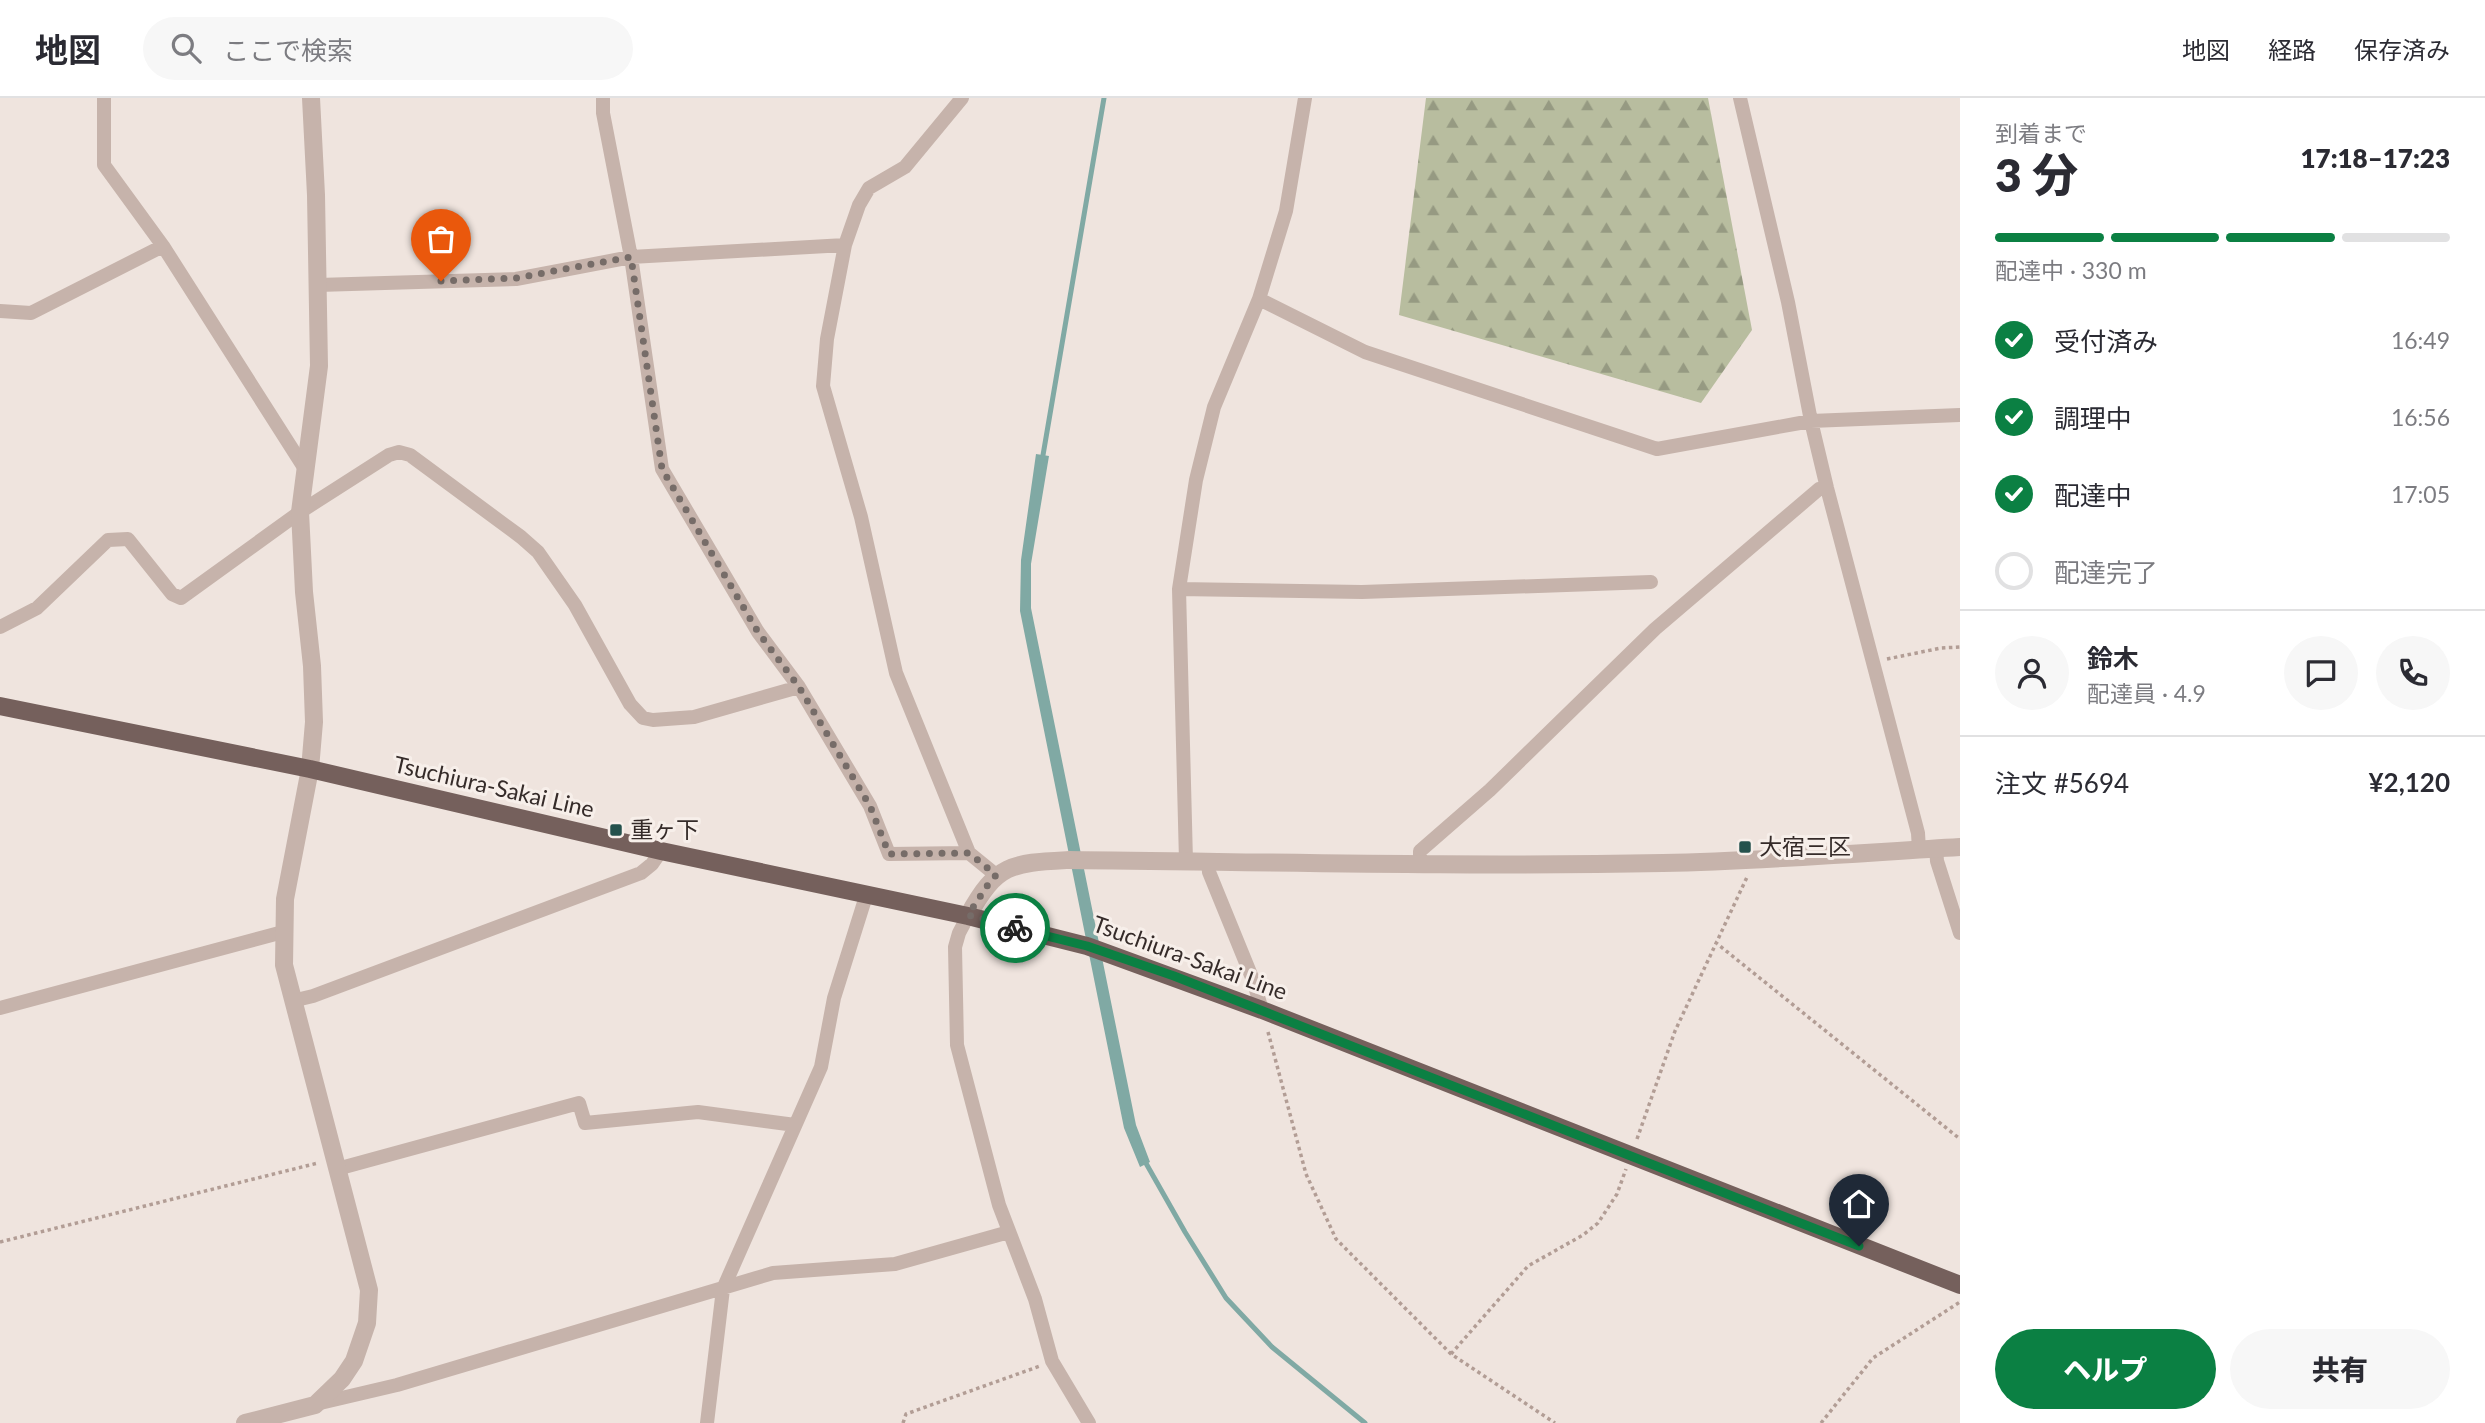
<!DOCTYPE html>
<html lang="ja">
<meta charset="utf-8">
<style>
body{margin:0;font-family:Lato,"Noto Sans JP",sans-serif;background:#f7f7f7;color:#2b2b33;height:100vh;display:flex;flex-direction:column;font-size:26px;white-space:nowrap}
*{box-sizing:border-box;margin:0}
p{font-size:23px;color:#7c7c81}
.icon{flex:none;width:38px;height:38px;fill:none;stroke:currentColor;stroke-width:2;stroke-linecap:round;stroke-linejoin:round}
.map{position:relative;flex:1;overflow:hidden}
.side{display:flex;flex-direction:column;background:#fff;width:525px}
.side>*{flex:none}
.pin{position:absolute;display:grid;place-items:center;width:60px;height:60px;color:#fff;margin:-72px -30px;border-radius:50% 50% 50% 0;rotate:-45deg;box-shadow:0 0 7px #0007}
.pin .icon{rotate:45deg}
.courier{position:absolute;display:grid;place-items:center;width:70px;height:70px;margin:-35px;border:5px solid #0b8043;border-radius:50%;background:#fff;color:#222;box-shadow:0 2px 9px #0007}
.overview em{font-style:normal;font-weight:800}
.overview div{display:flex;flex-direction:column-reverse}
.overview{display:flex;align-items:center;justify-content:space-between;height:119px;padding:0 35px}
h1{font-size:46px;font-weight:800;line-height:52px}
.bar{display:grid;grid-template-columns:repeat(4,1fr);gap:10px 7px;align-content:center;height:84px;padding:0 35px}
.bar i{height:9px;border-radius:5px;background:#e1e1e2}
.bar .selected{background:#0b8043}
.bar p{grid-column:span 4}
.line{display:flex;align-items:center;gap:18px;padding:0 35px;border-top:2px solid #e1e1e2}
.line div{flex:1}
.round{display:grid;place-items:center;flex:none;width:74px;height:74px;border-radius:37px;background:#f7f7f7}
ol{padding:0 35px;list-style:none}
li{display:flex;align-items:center;gap:21px;height:77px}
li p{margin-inline-start:auto}
li .icon{padding:7px;border-radius:50%;background:#0b8043;color:#fff;stroke-width:4}
li:last-child{color:#7c7c81}
li i{width:38px;height:38px;border:4px solid #e1e1e2;border-radius:50%}
.primary-button{display:flex;gap:14px;margin-top:auto;padding:14px 35px}
.primary-button a{flex:1;height:80px;border-radius:42px;background:#0b8043;color:#fff;font-size:28px;font-weight:800;line-height:80px;text-align:center}
.primary-button a+a{background:#f7f7f7;color:#2b2b33}
header{display:flex;align-items:center;gap:42px;box-sizing:border-box;height:98px;padding:0 35px;background:#fff;border-bottom:2px solid #e1e1e2}
header strong{font-size:33px}
nav{display:flex;gap:38px;margin-inline-start:auto;font-size:24px}
.search{width:490px;height:63px;background:#f7f7f7;display:flex;align-items:center;gap:18px;box-sizing:border-box;padding:0 24px;border-radius:38px;color:#7c7c81;font-size:26px}
main{display:flex;flex:1;min-height:0}
.map>svg:first-child{display:block}
</style>
<header>
<strong>地図</strong>
<div class="search"><svg class="icon" aria-label="search" viewBox="0 0 24 24"><circle cx="10" cy="10" r="6"/><path d="M15 15l6 6"/></svg>ここで検索</div>
<nav><a>地図</a><a>経路</a><a>保存済み</a></nav>
</header>
<main>
<div class="map">
<svg width="1960" height="1325" viewBox="0 0 1960 1325">
<defs>
<pattern id="forest-firs" width="22" height="20" patternUnits="userSpaceOnUse" patternTransform="scale(1.75)"><rect width="22" height="20" fill="#b8bd9f"/><path d="M5 1l3.5 6h-7zM16 11l3.5 6h-7z" fill="#969a82"/></pattern>
</defs>
<rect width="100%" height="100%" fill="#efe4de"/>
<path fill="url(#forest-firs)" d="M1426,0H1708L1752,232L1701,305L1399,217Z"/>
<path fill="#80a9a4" d="M1036,356L1049,358L1031,466V510L1136,1027L1150,1064L1140,1069L1124,1030L1020,513L1021,462Z"/>
<g fill="none" stroke-linecap="round" stroke-linejoin="round">
<path stroke="#80a9a4" stroke-width="5" d="M1042,363L1104,0
M1143,1060L1185,1134L1226,1200L1272,1249L1365,1325"/>
<path stroke="#b29d95" stroke-width="3.5" stroke-dasharray="3.5 3.5" stroke-linecap="butt" d="M1887,561L1941,550L1960,549
M1715,844L1960,1041
M1268,934L1306,1076L1336,1141L1451,1256L1555,1325
M1637,1041L1675,933L1748,777
M0,1144L318,1065
M1451,1256L1528,1168L1583,1137L1598,1125L1617,1096L1626,1071
M903,1325L906,1316L1040,1268
M1821,1325L1873,1260L1960,1204"/>
<path stroke="#c6b3ab" stroke-width="14" d="M104,0V67L163,148L305,371
M603,0V15L631,159L662,371L758,534L799,589L870,708L889,756L969,755
M962,0L905,69L869,90L859,107L845,147L827,241L823,288L861,419L896,575L969,755L996,777
M1740,0L1788,204L1811,323L1827,390L1918,735L1919,752
M318,187L516,181L631,159L845,147
M1259,201L1365,254L1657,351L1811,323L1960,317
M0,213L31,215L163,148
M1179,491L1362,494L1651,484
M0,529L37,510L108,442L128,441L172,496L181,500L300,414L389,357L399,354L410,357L521,439L538,454L575,507L630,606L643,620L653,622L694,619L799,589
M1936,750L1937,763L1960,835
M1186,763L1179,491L1196,382L1214,309L1259,201L1286,113L1305,0
M1208,763L1209,774L1253,882L1262,912
M1420,765V753L1490,692L1655,531L1819,391L1827,390
M968,818L959,835L955,849L957,947L999,1107L1035,1201L1052,1263L1089,1325
M292,903L313,898L641,775L652,766L661,753
M0,910L283,834
M337,1071L579,1005L585,1025L698,1014L795,1027
M316,1306L397,1287L773,1175L895,1166L1009,1134
M707,1325L723,1191L821,969L834,900L866,798"/>
<path stroke="#c6b3ab" stroke-width="18" d="M968,818C997,765 1012,765 1069,762C1267,764 1465,769 1663,765C1762,763 1861,755 1960,749
M245,1325L315,1307L342,1281L354,1263L367,1225L369,1192L284,867L285,801L310,671L314,624L312,568L304,494L300,414L319,268L316,97L311,0"/>
<path stroke="#75605c" stroke-width="18" d="M0,608L310,671L661,753L968,818L1087,848L1262,912L1960,1187"/>
</g>
<g fill="none" stroke-linecap="round" stroke-linejoin="round">
<path stroke="#766c68" stroke-width="7" stroke-dasharray="0 12.6" d="M441,183L516,180L631,159L662,371L758,534L799,589L870,708L889,756L969,755L996,777L987,788L968,817L1015,830"/>
<path stroke="#0b8043" stroke-width="9" d="M1015,830L1087,848L1174,878L1859,1148"/>
</g>
<g fill="#24514c" stroke="#f7efea" stroke-width="2.5">
<rect x="609" y="725" width="14" height="14" rx="3.5"/>
<rect x="1738" y="742" width="14" height="14" rx="3.5"/>
</g>
<g text-anchor="middle" stroke-width="6" stroke-linejoin="round" paint-order="stroke">
<g font-size="23" fill="#352b29" stroke="#f7efea">
<text transform="translate(494 689) rotate(13)" y="8">Tsuchiura-Sakai Line</text>
<text transform="translate(1190 860) rotate(20)" y="8">Tsuchiura-Sakai Line</text>
</g>
<g font-size="23" fill="#352b29" stroke="#f7efea" text-anchor="start">
<text x="630" y="740">重ヶ下</text>
<text x="1759" y="757">大宿三区</text>
</g>
</g>
</svg>
<div class="pin" style="left:441px;top:183px;background:#ea580c"><svg class="icon" aria-label="bag" viewBox="0 0 24 24"><path d="M5 8h14l-1 12H6zM9 8a3 3 0 0 1 6 0"/></svg></div>
<div class="pin" style="left:1859px;top:1148px;background:#1f2937"><svg class="icon" aria-label="home" viewBox="0 0 24 24"><path d="M3 11l9-7 9 7M6 9v11h12V9"/></svg></div>
<div class="courier" style="left:1015px;top:830px"><svg class="icon" aria-label="bike" viewBox="0 0 24 24"><circle cx="6" cy="16" r="4"/><circle cx="18" cy="16" r="4"/><path d="M6 16l4-8h5l3 8M10 8l3 8H6M13 5h3"/></svg></div>
</div>
<section class="side">
<div class="overview"><div><h1>3 分</h1><p>到着まで</p></div><em>17:18–17:23</em></div>
<div class="bar"><i class="selected"></i><i class="selected"></i><i class="selected"></i><i></i><p>配達中 · 330 m</p></div>
<ol>
<li><svg class="icon" aria-label="check" viewBox="0 0 24 24"><path d="M5 12l5 5 9-10"/></svg>受付済み<p>16:49</p></li>
<li><svg class="icon" aria-label="check" viewBox="0 0 24 24"><path d="M5 12l5 5 9-10"/></svg>調理中<p>16:56</p></li>
<li><svg class="icon" aria-label="check" viewBox="0 0 24 24"><path d="M5 12l5 5 9-10"/></svg>配達中<p>17:05</p></li>
<li><i></i>配達完了</li>
</ol>
<div class="line" style="height:126px"><a class="round"><svg class="icon" aria-label="person" viewBox="0 0 24 24"><circle cx="12" cy="8" r="4"/><path d="M4 21q1-7 8-7t8 7"/></svg></a><div><b>鈴木</b><p>配達員 · 4.9</p></div><a class="round"><svg class="icon" aria-label="chat" viewBox="0 0 24 24"><path d="M4 5h16v11H9l-5 4z"/></svg></a><a class="round"><svg class="icon" aria-label="phone" viewBox="0 0 24 24"><path d="M5 4h4l2 5-3 2q2 4 5 5l2-3 5 2v4C11 20 4 13 5 4z"/></svg></a></div>
<div class="line" style="height:91px"><div>注文 #5694</div><b>¥2,120</b></div>
<div class="primary-button"><a>ヘルプ</a><a>共有</a></div>
</section>
</main>
